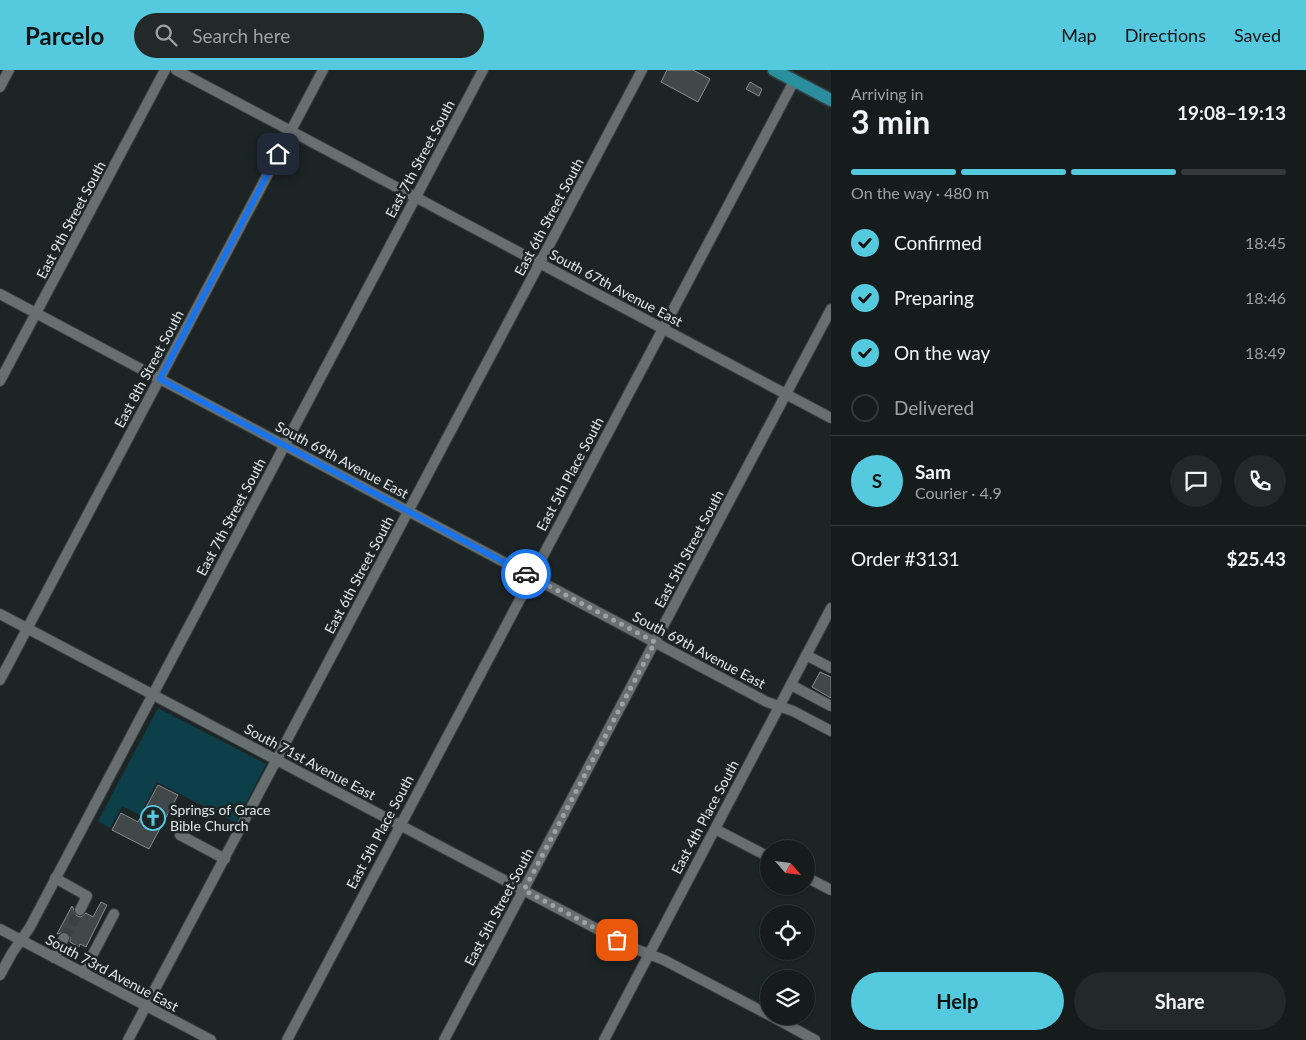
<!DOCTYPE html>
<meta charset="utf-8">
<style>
body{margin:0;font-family:Lato,sans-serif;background:#232829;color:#f1f3f6;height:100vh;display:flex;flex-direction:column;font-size:19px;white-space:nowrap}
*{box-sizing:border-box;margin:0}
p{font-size:16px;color:#9ea1a3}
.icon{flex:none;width:28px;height:28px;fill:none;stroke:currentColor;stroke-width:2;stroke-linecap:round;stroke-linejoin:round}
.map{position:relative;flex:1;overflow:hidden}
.details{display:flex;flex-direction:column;background:#161b1c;width:475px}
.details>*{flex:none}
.needle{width:32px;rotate:118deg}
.tools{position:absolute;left:760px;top:770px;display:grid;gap:10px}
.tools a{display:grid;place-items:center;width:55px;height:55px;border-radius:50%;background:#161b1c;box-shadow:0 1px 4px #0004,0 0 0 1px #35393b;font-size:25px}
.pin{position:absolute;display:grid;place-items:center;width:42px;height:42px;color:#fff;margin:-21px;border-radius:10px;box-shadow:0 2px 8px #0006}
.courier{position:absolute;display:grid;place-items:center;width:50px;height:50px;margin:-25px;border:4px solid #1a73e8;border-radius:50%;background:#fff;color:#222;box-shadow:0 1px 6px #0007}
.headline em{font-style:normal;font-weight:700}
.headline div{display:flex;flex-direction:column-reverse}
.headline{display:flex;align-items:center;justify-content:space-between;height:85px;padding:0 20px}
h1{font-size:32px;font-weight:700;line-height:38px}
.bar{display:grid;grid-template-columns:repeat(4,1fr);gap:8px 5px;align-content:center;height:60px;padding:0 20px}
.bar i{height:6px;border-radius:4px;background:#35393b}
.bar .selected{background:#55cadf}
.bar p{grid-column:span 4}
.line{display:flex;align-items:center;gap:12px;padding:0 20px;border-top:1px solid #35393b}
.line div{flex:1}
.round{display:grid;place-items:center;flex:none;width:52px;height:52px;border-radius:26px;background:#232829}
ol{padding:0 20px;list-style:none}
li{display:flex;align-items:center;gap:15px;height:55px}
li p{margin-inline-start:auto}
li .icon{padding:5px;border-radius:50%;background:#55cadf;color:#111;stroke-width:4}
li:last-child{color:#9ea1a3}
li i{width:28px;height:28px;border:2px solid #35393b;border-radius:50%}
.cta{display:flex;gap:10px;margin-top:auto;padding:10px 20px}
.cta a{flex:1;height:58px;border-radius:30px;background:#55cadf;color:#111;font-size:20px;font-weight:700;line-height:58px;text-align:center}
.cta a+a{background:#232829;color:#f1f3f6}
header{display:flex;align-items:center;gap:30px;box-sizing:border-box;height:70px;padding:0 25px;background:#55cadf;color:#111}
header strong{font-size:24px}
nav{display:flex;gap:28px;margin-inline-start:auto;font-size:18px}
.search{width:350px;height:45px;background:#232829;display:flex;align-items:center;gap:12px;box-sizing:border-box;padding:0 18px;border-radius:28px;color:#9ea1a3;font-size:19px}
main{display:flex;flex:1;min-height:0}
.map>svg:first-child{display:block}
</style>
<header>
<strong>Parcelo</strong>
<div class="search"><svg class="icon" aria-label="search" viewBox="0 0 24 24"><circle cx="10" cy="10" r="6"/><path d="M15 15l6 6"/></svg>Search here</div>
<nav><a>Map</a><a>Directions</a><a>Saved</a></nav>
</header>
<main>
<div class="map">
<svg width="831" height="970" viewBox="0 0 831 970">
<rect width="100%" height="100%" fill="#1d2426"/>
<path fill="#0d3f48" d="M158,638L266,694L236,753L157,712L140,745L122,736L110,758L98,751Z"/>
<path fill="#40484a" stroke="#848d8f" d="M667,0H693L710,9L698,32L661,12Z
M750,12L762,19L759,26L746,19Z
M820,602L831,607V628L812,617Z
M158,715L178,725L149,779L112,760L121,743L138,752Z
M101,832L107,835L86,877L80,874L79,877L70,872V865L67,862L57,864L72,836L77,846L81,847L86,843L93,847Z"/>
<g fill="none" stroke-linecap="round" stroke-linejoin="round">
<path stroke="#3b4143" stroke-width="10" stroke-dasharray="10 5" stroke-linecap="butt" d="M64,868L80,840"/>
<defs>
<path id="minor" d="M176,0L831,348
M0,17L9,0
M0,224L767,632L793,641L831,661
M0,311L165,0
M0,544L633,878L664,890L769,945
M806,585L831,598
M0,610L323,0
M791,615L831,636
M715,759L769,787
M180,765L225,789
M806,807L831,820
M55,808L87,826L80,840
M0,859L211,970
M54,888L64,868
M83,903L114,844
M0,905L12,883L30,857L483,0
M771,946L815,970
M128,970L642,0
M287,970L794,11
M444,970L831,239
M604,970L831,538"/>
<path id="major" d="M774,0L831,30"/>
</defs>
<use href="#minor" stroke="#373e3f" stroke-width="12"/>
<use href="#major" stroke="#373e3f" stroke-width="15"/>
<use href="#minor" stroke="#676f71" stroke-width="10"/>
<use href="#major" stroke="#298e9d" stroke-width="12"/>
</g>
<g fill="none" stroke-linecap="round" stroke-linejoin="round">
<path stroke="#9da3a4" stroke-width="5" stroke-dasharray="0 9" d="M526,504L655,572L524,820L617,870"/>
<path stroke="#1a73e8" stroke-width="6" d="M278,84L160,309L526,504"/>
</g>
<defs>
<symbol id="church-ring" viewBox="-11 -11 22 22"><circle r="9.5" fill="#1d2426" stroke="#55cadf" stroke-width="1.5"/><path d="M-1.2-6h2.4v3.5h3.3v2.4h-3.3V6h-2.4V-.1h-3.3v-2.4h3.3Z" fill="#55cadf"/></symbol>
</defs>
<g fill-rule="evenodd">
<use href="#church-ring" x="139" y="734" width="28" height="28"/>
</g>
<g text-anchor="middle" stroke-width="5" stroke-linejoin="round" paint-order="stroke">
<g font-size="14" fill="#e2e7e8" stroke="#1d2426">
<text transform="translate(420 89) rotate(-62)" y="5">East 7th Street South</text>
<text transform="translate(549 147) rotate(-62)" y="5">East 6th Street South</text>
<text transform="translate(71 150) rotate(-62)" y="5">East 9th Street South</text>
<text transform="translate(616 218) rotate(28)" y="5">South 67th Avenue East</text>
<text transform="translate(149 299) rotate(-62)" y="5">East 8th Street South</text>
<text transform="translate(342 390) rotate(28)" y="5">South 69th Avenue East</text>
<text transform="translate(570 404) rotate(-62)" y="5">East 5th Place South</text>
<text transform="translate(231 447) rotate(-62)" y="5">East 7th Street South</text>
<text transform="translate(689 479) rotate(-62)" y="5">East 5th Street South</text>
<text transform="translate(359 505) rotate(-62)" y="5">East 6th Street South</text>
<text transform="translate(699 580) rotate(28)" y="5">South 69th Avenue East</text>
<text transform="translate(310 692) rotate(28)" y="5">South 71st Avenue East</text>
<text transform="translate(705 747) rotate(-62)" y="5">East 4th Place South</text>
<text transform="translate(380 762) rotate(-62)" y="5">East 5th Place South</text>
<text transform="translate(499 837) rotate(-62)" y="5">East 5th Street South</text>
<text transform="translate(112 903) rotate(28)" y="5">South 73rd Avenue East</text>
</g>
<g font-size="14" fill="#e2e7e8" stroke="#1d2426" text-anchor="start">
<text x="170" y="745">Springs of Grace<tspan x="170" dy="16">Bible Church</tspan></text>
</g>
</g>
</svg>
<div class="tools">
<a><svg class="needle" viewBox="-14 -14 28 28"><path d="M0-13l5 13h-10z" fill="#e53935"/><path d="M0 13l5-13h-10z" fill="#9ea1a3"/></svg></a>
<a><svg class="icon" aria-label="locate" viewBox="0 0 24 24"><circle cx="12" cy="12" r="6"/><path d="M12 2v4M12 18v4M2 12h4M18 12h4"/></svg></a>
<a><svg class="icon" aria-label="layers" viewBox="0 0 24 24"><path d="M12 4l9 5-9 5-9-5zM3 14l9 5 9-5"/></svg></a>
</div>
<div class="pin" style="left:617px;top:870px;background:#ea580c"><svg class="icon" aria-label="bag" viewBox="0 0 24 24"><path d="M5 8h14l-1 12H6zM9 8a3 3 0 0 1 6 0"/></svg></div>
<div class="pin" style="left:278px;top:84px;background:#1f2937"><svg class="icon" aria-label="home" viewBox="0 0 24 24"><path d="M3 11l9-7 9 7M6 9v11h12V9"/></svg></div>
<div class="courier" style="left:526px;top:504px"><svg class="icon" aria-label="car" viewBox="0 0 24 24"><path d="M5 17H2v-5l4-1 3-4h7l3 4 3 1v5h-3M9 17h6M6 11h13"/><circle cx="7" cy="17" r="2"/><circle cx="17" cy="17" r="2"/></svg></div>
</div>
<section class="details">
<div class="headline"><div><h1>3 min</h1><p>Arriving in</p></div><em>19:08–19:13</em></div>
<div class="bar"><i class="selected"></i><i class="selected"></i><i class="selected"></i><i></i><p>On the way · 480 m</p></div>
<ol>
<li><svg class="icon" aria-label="check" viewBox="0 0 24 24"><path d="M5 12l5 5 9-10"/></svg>Confirmed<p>18:45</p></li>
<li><svg class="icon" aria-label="check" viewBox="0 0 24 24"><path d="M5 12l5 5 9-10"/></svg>Preparing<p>18:46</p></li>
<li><svg class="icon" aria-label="check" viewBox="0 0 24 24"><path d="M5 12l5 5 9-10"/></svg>On the way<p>18:49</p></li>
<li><i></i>Delivered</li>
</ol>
<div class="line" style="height:90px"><b class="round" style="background:#55cadf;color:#111">S</b><div><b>Sam</b><p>Courier · 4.9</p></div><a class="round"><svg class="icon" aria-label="chat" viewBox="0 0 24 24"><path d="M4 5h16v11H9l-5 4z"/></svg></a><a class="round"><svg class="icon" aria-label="phone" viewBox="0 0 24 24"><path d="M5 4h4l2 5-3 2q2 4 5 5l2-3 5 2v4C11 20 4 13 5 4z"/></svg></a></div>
<div class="line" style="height:65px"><div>Order #3131</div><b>$25.43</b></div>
<div class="cta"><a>Help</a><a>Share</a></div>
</section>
</main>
